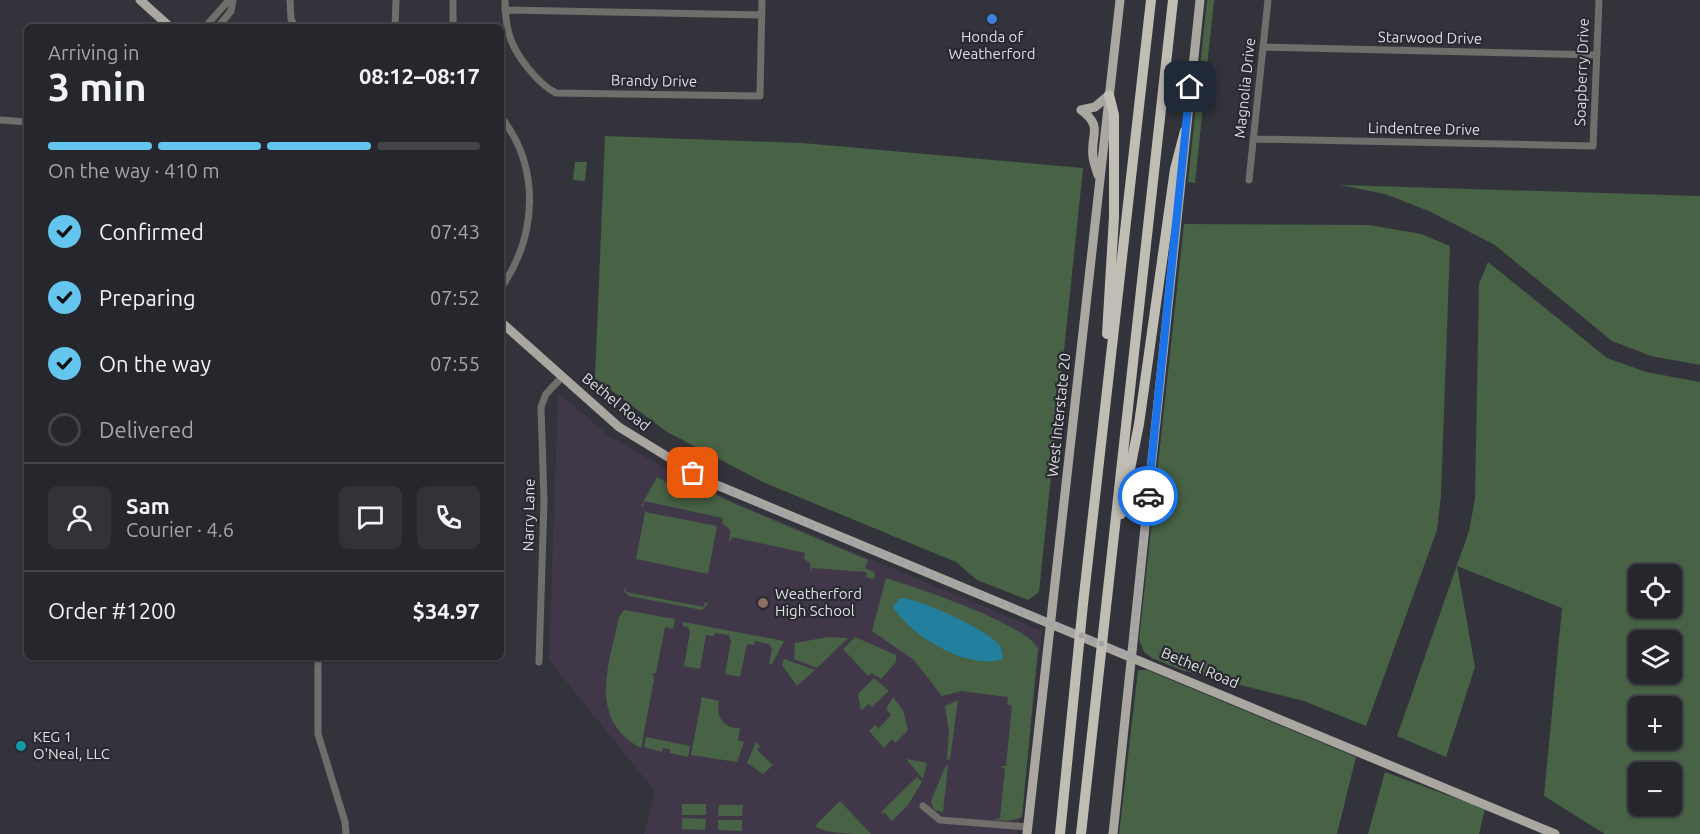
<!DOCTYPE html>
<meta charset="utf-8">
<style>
body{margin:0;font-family:Ubuntu,sans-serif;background:#323338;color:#f1f3f6;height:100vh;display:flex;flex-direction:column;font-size:22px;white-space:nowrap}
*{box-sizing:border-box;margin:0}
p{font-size:20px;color:#a4a5a9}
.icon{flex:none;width:33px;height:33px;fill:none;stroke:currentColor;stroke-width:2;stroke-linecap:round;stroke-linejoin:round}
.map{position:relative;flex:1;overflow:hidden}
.side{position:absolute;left:24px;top:24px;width:480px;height:636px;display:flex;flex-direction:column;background:#26272c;border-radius:9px;box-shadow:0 2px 4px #0004,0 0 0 2px #424448}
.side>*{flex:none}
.fabs{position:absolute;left:1628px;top:564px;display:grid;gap:12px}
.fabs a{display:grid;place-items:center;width:54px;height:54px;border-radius:9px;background:#26272c;box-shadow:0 2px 4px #0004,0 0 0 2px #424448;font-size:30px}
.pin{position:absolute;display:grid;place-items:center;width:51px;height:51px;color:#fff;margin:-26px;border-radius:12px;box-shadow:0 3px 9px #0006}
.courier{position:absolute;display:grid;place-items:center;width:60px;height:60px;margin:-30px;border:4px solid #1a73e8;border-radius:50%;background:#fff;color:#222;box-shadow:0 2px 8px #0007}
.headline em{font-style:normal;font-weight:600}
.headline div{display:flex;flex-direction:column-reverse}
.headline{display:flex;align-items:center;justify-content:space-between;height:102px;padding:0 24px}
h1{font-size:39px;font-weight:600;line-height:45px}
.bar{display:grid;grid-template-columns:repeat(4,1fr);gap:9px 6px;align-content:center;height:72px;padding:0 24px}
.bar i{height:8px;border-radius:4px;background:#424448}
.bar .active{background:#64c5ee}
.bar p{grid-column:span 4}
.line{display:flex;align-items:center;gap:15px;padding:0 24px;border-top:2px solid #424448}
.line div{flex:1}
.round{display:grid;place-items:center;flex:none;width:63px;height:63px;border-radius:9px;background:#323338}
ol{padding:0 24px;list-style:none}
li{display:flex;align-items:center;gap:18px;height:66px}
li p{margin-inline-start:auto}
li .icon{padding:6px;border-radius:50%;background:#64c5ee;color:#111;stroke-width:4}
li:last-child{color:#a4a5a9}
li i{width:33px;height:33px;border:3px solid #424448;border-radius:50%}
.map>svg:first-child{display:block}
</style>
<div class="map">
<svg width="1700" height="834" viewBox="0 0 1700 834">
<rect width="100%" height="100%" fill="#33343b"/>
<path fill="#403849" d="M558,392L607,435L673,473L741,505L1042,631L1018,834H644L655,791L549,660Z"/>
<path fill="#476244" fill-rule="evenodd" d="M1207,0H1214L1195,183L1188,182Z
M605,136L802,143L1083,168L1039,592L1028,600L977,580L956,562L765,483L667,432L595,378Z
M575,162H587L585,181L573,180Z
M1340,185L1700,196V365L1651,356L1612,341L1495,245L1429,211L1385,194Z
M1184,224L1369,225L1421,234L1450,246L1441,495L1437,530L1366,726L1304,701L1181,670L1152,658L1144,652L1139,640Z
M1488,262L1607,358L1646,372L1700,382V834H1605L1544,796L1562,608L1457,566L1475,667L1446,757L1397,736L1469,531L1475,499L1479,284ZM1638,574H1671V608H1638ZM1638,640H1671V674H1638ZM1638,706H1671V740H1638ZM1638,772H1671V806H1638Z
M674,475L733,503L868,560L865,568L874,572L875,576L873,579L866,577L867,572L812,568L811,574L810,563L804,559L805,553L732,537L729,543L730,530L722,523L723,518L644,501L643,507L641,506L657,477L669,484Z
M645,512L717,526L708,574L636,559Z
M886,578C916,587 1025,624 1038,648L1022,817L1009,821L994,820L1000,818L1005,769L1000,766H1006L1012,706L1007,704L1008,697L961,691L942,696L914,660L872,631Z
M626,587V592L704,607L705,602L708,604L702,610L629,596L624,591Z
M624,610L675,619L673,629L665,627L656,673H653L654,680L641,748C587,719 609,665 619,617Z
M683,622L784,641L772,664H769L772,649L769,644L755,641L754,645L747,644L740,677L725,674L731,641L729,635L715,633L714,636L706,635L700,669L684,666L690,632L688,627L683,626Z
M828,637L848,638L817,668L794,659L795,643Z
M855,637L896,655V662L881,679L872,673L868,676L843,649Z
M784,659L815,670L797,686L782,665Z
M1138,670H1147L1356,757L1337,834H1119Z
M874,678L889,691L872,707L869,704L861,710L858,694Z
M702,697L719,701C715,716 724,729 740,728L738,740L744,742L737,762L691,755Z
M893,697L903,710L908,730L895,743L892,739L884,748L869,731L875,725L879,728L891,715L886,709Z
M958,700L950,759L947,760L949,732L945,706Z
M646,737L690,746L688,757L670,753V749L663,748L662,752L644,747Z
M756,742L760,746L757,750L773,765L763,774L747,763Z
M906,759L927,763L923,779Z
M946,765L948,766L943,812L934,810L931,801Z
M1385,772L1485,809L1479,834H1368Z
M917,777L922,782L908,805L892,821L884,812L883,814L881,812Z
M840,801L871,834C855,834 825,834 815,826Z
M682,804H706V815H682Z
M719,805H743L742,816H718Z
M682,818L706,819L705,830L682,829Z
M718,820H742V831L718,830Z"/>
<path fill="#22809e" d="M900,598C916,597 991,631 1000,646C1002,649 1002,656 1003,659C968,671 911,636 893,607Z"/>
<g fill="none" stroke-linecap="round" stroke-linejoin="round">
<path stroke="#706e6b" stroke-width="7" d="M290,0L291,19L295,27
M453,0V27
M505,0C505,11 506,23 509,34C514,54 538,84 556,93L760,96L762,0
M505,10L762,15
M205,27L229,0
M218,27L231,11L233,0
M395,27L396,0
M1264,47L1597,55
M501,117C541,168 537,236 501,288
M0,120L27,122
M1253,139L1593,146L1599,0
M1249,180L1268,0
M501,184V222
M318,657V734L345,822L346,834
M539,662L544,501L541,407L546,394L562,377
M923,806L940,820L1028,827"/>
<path stroke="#a9a7a0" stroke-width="9" d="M140,0L170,27
M1081,110C1104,127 1090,134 1093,157C1094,163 1096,169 1098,175
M1081,110L1095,107L1109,95
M501,322L619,427L707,481L1555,834
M1027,834L1120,0
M1113,834L1200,0"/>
<path stroke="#c0beb4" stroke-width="10" d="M1107,334L1114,217V115L1109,95
M1121,514L1139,424L1175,169L1185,131
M1060,834L1083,604L1151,0
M1081,834L1173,0"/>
</g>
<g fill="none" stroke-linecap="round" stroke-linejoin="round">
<path stroke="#a2a2a8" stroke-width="6" stroke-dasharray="0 10.8" d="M693,473L756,503L1132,656L1148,496"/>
<path stroke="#1a73e8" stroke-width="8" d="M1148,496L1190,87"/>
</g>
<circle fill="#3f7fe0" stroke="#292a31" stroke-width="2" cx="992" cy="19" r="6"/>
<circle fill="#8d6e63" stroke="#292a31" stroke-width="2" cx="763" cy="603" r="6"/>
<circle fill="#0f9aa8" stroke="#292a31" stroke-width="2" cx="21" cy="746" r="6"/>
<g text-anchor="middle" stroke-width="4.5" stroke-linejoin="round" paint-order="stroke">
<g font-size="15" fill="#dedee3" stroke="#292a31" text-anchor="start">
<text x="992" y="42" text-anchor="middle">Honda of<tspan x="992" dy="17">Weatherford</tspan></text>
<text x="775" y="599">Weatherford<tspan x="775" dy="17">High School</tspan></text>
<text x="33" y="742">KEG 1<tspan x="33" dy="17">O'Neal, LLC</tspan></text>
</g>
<g font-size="15" fill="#dedee3" stroke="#292a31">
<text transform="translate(1430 38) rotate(1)" y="5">Starwood Drive</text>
<text transform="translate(1582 72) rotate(-88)" y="5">Soapberry Drive</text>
<text transform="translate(654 81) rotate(1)" y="5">Brandy Drive</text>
<text transform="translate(1245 88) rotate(-84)" y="5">Magnolia Drive</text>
<text transform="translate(1424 129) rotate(1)" y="5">Lindentree Drive</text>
<text transform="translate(616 402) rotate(39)" y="5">Bethel Road</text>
<text transform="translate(1059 415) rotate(-84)" y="5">West Interstate 20</text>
<text transform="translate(529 515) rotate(-89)" y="5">Narry Lane</text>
<text transform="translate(1200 668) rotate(23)" y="5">Bethel Road</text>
</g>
</g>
</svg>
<div class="fabs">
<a><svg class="icon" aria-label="locate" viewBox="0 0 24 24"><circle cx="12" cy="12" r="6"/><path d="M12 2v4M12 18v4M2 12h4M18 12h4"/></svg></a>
<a><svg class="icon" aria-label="layers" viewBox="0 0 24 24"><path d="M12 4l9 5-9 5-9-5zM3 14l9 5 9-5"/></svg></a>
<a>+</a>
<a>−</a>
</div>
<div class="pin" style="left:693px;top:473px;background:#ea580c"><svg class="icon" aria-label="bag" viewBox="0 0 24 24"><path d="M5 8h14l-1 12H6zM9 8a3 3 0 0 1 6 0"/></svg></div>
<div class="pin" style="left:1190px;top:87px;background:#1f2937"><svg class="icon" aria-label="home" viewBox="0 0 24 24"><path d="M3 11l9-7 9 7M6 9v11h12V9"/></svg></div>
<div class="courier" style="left:1148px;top:496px"><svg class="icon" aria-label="car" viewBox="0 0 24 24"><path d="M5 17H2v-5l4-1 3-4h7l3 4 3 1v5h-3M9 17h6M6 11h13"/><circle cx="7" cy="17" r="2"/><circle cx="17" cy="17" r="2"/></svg></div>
<section class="side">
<div class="headline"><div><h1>3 min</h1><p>Arriving in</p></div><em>08:12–08:17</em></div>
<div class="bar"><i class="active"></i><i class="active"></i><i class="active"></i><i></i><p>On the way · 410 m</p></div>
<ol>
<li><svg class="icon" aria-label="check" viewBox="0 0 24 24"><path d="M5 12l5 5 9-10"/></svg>Confirmed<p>07:43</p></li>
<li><svg class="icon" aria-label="check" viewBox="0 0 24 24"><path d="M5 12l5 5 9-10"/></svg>Preparing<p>07:52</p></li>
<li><svg class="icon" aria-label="check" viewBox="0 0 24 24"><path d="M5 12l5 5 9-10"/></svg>On the way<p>07:55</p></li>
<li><i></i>Delivered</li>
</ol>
<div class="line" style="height:108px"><a class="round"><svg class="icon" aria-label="person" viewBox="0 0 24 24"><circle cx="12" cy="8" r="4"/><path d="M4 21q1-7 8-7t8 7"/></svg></a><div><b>Sam</b><p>Courier · 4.6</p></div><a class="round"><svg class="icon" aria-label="chat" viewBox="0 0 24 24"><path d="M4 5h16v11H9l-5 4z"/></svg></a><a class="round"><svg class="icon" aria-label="phone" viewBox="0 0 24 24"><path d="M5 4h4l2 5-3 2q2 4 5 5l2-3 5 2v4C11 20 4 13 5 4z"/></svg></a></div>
<div class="line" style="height:78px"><div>Order #1200</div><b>$34.97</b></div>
</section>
</div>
